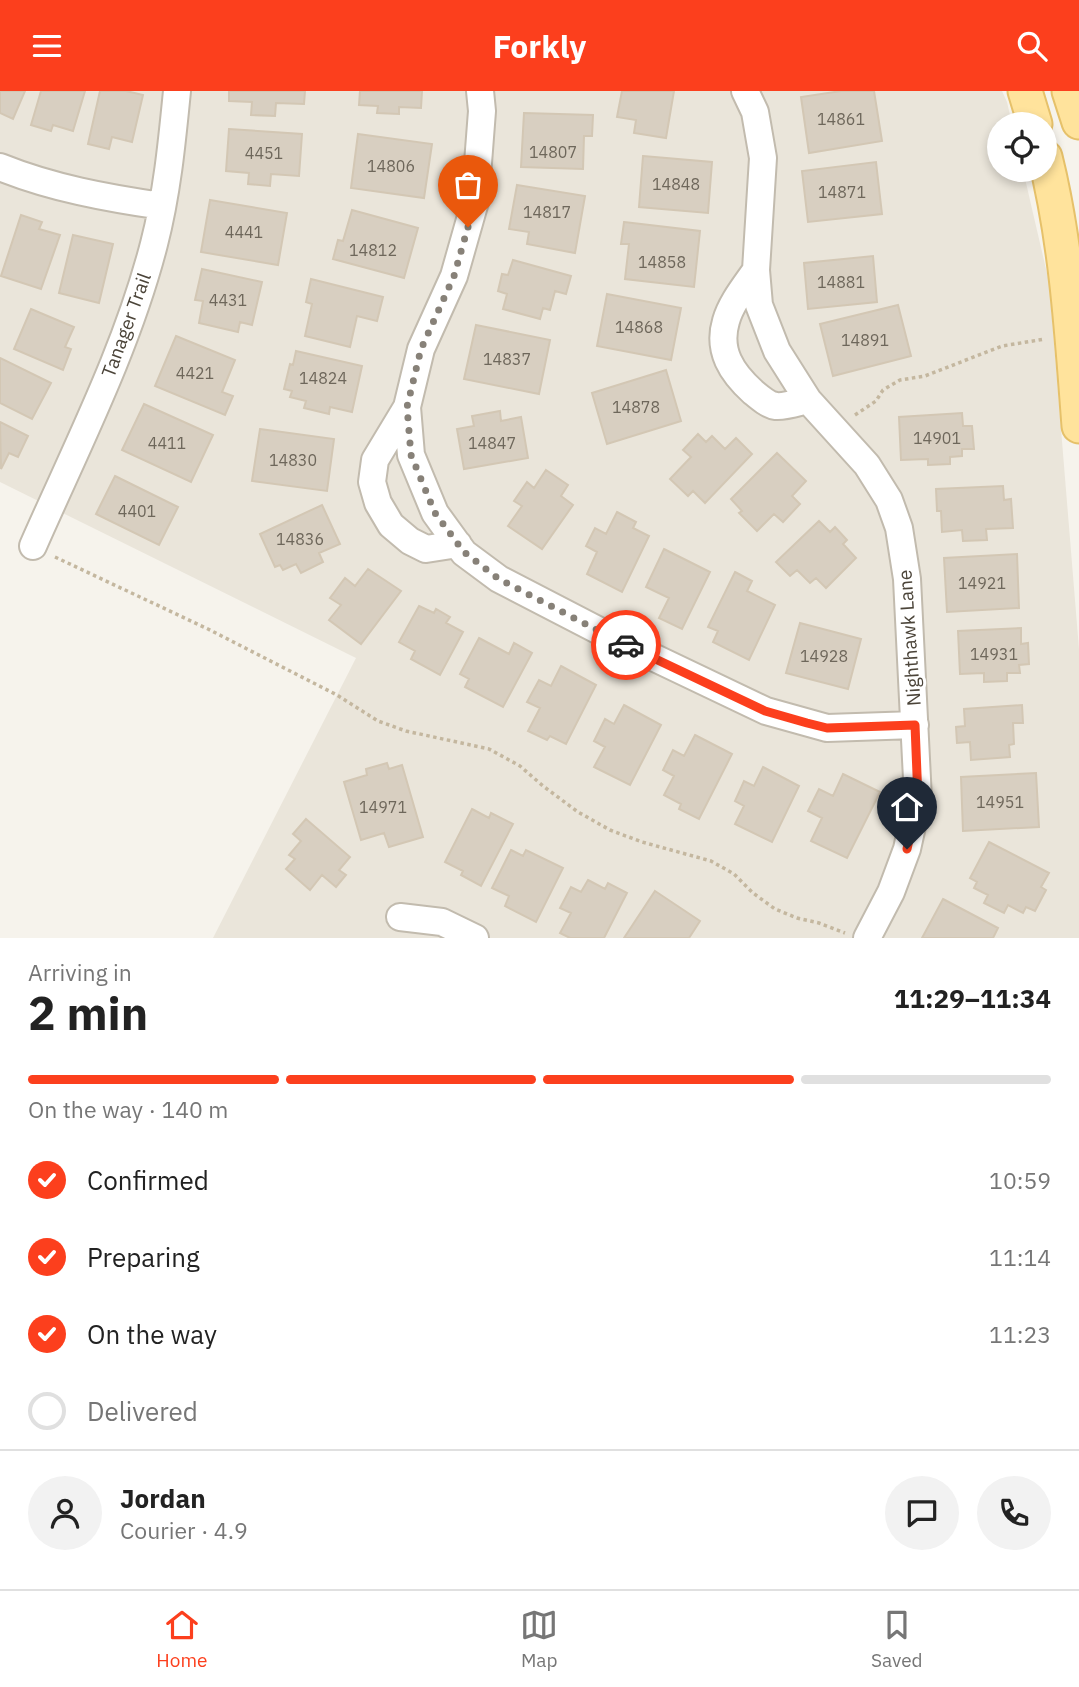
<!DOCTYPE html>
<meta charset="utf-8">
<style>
body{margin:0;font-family:"IBM Plex Sans",sans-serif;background:#f2f2f2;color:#222;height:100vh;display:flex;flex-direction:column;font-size:26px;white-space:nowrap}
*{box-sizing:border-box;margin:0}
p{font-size:23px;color:#767676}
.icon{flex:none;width:38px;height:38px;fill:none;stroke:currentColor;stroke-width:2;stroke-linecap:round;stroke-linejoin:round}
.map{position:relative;height:847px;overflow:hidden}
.drawer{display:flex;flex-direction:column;background:#fff;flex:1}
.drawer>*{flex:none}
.tools{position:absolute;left:987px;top:21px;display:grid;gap:14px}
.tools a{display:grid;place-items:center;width:70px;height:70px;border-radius:50%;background:#fff;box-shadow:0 4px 10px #0003;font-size:35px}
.pin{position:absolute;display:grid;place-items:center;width:60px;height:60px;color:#fff;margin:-72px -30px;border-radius:50% 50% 50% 0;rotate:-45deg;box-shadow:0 0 7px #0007}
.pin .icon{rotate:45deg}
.courier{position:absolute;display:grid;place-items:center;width:70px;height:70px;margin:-35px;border:5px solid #fc3f1d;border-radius:50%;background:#fff;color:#222;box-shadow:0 2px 9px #0007}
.overview em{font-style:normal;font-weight:800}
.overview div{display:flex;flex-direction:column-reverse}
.overview{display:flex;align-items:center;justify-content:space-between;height:119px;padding:0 28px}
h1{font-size:46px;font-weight:800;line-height:52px}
.bar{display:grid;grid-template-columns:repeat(4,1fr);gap:10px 7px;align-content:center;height:84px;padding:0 28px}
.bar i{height:9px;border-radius:5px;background:#e0e0e0}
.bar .current{background:#fc3f1d}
.bar p{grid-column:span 4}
.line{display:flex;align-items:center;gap:18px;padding:0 28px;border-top:2px solid #e0e0e0}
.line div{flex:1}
.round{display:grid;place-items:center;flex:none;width:74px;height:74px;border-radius:37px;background:#f2f2f2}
ol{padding:0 28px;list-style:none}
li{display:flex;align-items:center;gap:21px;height:77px}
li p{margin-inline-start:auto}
li .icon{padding:7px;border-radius:50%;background:#fc3f1d;color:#fff;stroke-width:4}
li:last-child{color:#767676}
li i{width:38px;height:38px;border:4px solid #e0e0e0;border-radius:50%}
header{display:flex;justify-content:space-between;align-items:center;height:91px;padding:0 28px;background:#fc3f1d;color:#fff;font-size:32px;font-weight:800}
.menu{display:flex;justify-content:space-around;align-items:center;height:98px;border-top:2px solid #e0e0e0;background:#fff;font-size:19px;color:#767676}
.menu a{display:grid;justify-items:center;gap:4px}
.menu .current{color:#fc3f1d}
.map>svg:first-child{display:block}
</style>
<header><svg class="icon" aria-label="menu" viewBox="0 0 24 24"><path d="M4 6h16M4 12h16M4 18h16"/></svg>Forkly<svg class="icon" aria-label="search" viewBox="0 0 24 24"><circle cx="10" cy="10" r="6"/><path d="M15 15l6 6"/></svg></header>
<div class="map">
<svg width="1079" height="847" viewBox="0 0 1079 847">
<rect width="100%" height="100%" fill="#f6f3ec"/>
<path fill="#eae5da" d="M0,0H1002L1007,11L1012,33H999V79H1023L1049,191L1079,558V847H213L356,567L0,391Z"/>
<path fill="#d8cfc1" stroke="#d3c7b4" stroke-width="2" d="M0,0H25L13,28L0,22Z
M41,0H85L73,40L53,34L51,40L31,34Z
M100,0H126L143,4L132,51L112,46L109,58L88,53Z
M229,0H305L304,13L276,12L275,25L251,24L252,11L229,10Z
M360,0H422L421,17L399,16V23L377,22L378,15L359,14Z
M622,0H674L666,47L634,42L636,29L617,26Z
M841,0H874L882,50L809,62L801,6Z
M524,22L593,24L592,45H584L583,78L521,76Z
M229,38L302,43L299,85L271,83L270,95L248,93L249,82L226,80Z
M358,43L432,53L424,107L351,97Z
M643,65L712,71L708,122L639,116Z
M876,71L882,123L808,131L802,80Z
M517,94L585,105L575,162L527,153L529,141L509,138Z
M210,109L287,122L278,174L201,161Z
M352,119L418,137L404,187L333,168L338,149L343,150Z
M21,124L42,131L39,138L60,144L41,198L1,185Z
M624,131L700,140L694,196L625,188L629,153H621Z
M73,144L113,153L99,212L59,202Z
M873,165L877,211L808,218L804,172Z
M513,169L571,185L566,203L555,200L550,219L543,217L540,228L503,218L507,203L498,200L502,183L508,184Z
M202,178L262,191L252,234L240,231L238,241L199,232L203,210L195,209Z
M311,188L383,206L377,230L357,225L350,256L305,245L312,213L306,211Z
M607,203L681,217L671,269L597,255Z
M898,214L911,265L833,285L820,233Z
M31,218L74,236L65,256L71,258L63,279L14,258Z
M476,234L550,249L539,303L464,288Z
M176,245L235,269L222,301L233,305L225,324L155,295Z
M296,260L362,275L352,321L330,316L329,323L304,317L306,310L290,306L292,300L284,298L290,273L293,274Z
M0,267L51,292L32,328L0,312Z
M666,279L681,330L607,353L592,302Z
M144,313L213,344L191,391L122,359Z
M500,320L501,330L521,326L528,367L464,378L457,338L474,335L472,325Z
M962,322L963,335H972L974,358H962V365L950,366V373L928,374V368L901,369L899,326Z
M0,331L28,345L18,366L9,362L1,378Z
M260,338L334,348L327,400L252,390Z
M698,343L706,351L712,345L725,358L736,347L752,363L705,412L693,400L688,405L670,388L691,366L683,359Z
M777,362L806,390L792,405L800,413L783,431L774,423L757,440L739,422L742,420L731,408Z
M546,379L568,394L561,405L573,414L542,458L508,435L522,415L514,410L527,391L534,397Z
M115,385L178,416L159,454L96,423Z
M1003,395L1004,409L1011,408L1013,437L986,438L987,449L963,450L962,439L942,441L941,420H937L936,398Z
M322,414L340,453L319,462L323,471L301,482L296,473L283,479L280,474L275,476L260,443Z
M617,421L636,431L633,437L649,445L622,501L587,483L597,461L586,455L595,437L606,443Z
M819,430L830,441L835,436L847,449L843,453L856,467L826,497L816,487L810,492L797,479L790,485L776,471Z
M664,458L710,481L682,538L659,527L669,507L646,496Z
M1017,463L1019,517L947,521L944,467Z
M368,478L401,500L361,553L329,529L341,514L330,507L345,487L355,495Z
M735,481L752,490L747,500L775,514L749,569L713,551L718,540L708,536Z
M419,515L434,522L436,518L450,526L446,532L463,541L440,584L411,568L415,560L399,551Z
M800,532L861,548L848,598L786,582Z
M1021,537V553L1028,552L1029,573L1019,574L1020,582H1007V590L984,591V582L960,583L958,540Z
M479,547L509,563L514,552L532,562L503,616L465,596L469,588L460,583Z
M561,575L596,594L566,653L550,645L547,649L528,640L540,617L527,611L539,589L551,595Z
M624,614L661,634L630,694L594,676L605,656L594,650L605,628L614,633Z
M1022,614L1023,632H1013L1014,653L1009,654L1010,666L971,669L970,651L957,652L956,636L965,635L964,618Z
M695,644L732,663L699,728L679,718L681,713L664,704L674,685L663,679L673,659L684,665Z
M387,672L389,678L402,674L423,746L389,756L384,742L361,749L344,691L367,684L366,678Z
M763,676L799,695L772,751L735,733L744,715L735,710L744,690L754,695Z
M1036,682L1039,736L963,740L961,686Z
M843,683L880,701L847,767L811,750L822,727L808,720L819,698L833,705Z
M472,718L489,727L491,722L513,733L481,795L461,784L463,780L445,771Z
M306,728L350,766L339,779L346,784L336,796L322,784L310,799L286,778L295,768L289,764L301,750L293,743Z
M989,751L1049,782L1041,796L1046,799L1035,820L1026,816L1023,822L1008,814L1004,822L984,812L988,804L974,797L977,791L970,787Z
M511,759L523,765L526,759L563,777L536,831L505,815L509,805L492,797Z
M588,789L605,798L608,792L627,802L604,847H570L560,842L571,822L560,817L571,796L581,801Z
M655,800L700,830L689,847H624Z
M943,808L998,837L993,847H922Z"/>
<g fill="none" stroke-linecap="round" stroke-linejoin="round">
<defs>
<path id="minor" d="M480,0L482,20L475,111L454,185L421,258L407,316L411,364L435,422L464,462L499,488L613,547L766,620L827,637L915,634
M745,0L755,21L763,67L756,179L759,214L777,260L808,309L867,374L889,409L899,437L907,488L918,708L907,758L891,801L867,847
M0,76C52,97 107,107 162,115
M756,179C745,195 731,212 726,230C717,260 732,282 753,301C759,306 768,314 776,315C785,316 799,311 808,309
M407,316L375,369L372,391L378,412L391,434L410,450L426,458L458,453
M33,455C76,357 127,258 154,153C167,103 172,51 177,0
M400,826L442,831L475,847"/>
<path id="major" d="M1025,0L1035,33
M1069,0L1079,31
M1045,66C1067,154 1072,245 1079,335"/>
</defs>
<use href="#minor" stroke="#c2bbae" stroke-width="30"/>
<use href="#major" stroke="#e6c16a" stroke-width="37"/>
<path stroke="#c4b79f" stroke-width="3.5" stroke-dasharray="3.5 3.5" stroke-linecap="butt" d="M855,324L876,310L883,299L900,289L925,285L1002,255L1045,248
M55,466L208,538L337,604L378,630L406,640L489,658L520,675L543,695L578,721L610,739L642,751L711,770L734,783L753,802L775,818L797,827L819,832L845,842"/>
<use href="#minor" stroke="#fff" stroke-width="26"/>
<use href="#major" stroke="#ffe39c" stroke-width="33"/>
</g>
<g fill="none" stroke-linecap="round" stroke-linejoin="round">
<path stroke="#878178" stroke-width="7" stroke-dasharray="0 12.6" d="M468,136L454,185L421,258L407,316L411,364L435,422L464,461L499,488L626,554"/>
<path stroke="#fc3f1d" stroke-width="9" d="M626,554L765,620L807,632L827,637L915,634L918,708L907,758"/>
</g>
<g text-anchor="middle" stroke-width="6" stroke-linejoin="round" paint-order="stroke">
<g font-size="16" fill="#6e675b">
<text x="841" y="34">14861</text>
<text x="553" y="67">14807</text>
<text x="264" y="68">4451</text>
<text x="391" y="81">14806</text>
<text x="676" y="99">14848</text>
<text x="842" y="107">14871</text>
<text x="547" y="127">14817</text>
<text x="244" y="147">4441</text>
<text x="373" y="165">14812</text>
<text x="662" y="177">14858</text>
<text x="841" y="197">14881</text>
<text x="228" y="215">4431</text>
<text x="639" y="242">14868</text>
<text x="865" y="255">14891</text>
<text x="507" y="274">14837</text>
<text x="195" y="288">4421</text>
<text x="323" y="293">14824</text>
<text x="636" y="322">14878</text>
<text x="937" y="353">14901</text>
<text x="167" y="358">4411</text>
<text x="492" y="358">14847</text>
<text x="293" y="375">14830</text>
<text x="137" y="426">4401</text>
<text x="300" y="454">14836</text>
<text x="982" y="498">14921</text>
<text x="994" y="569">14931</text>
<text x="824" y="571">14928</text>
<text x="1000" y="717">14951</text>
<text x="383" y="722">14971</text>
</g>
<g font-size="19" fill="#4b4439" stroke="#fff">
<text transform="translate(126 234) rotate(-70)" y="7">Tanager Trail</text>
<text transform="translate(909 547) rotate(-94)" y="7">Nighthawk Lane</text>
</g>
</g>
</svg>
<div class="tools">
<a><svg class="icon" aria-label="locate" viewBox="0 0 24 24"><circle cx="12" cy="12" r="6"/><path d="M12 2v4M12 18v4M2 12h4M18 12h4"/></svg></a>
</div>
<div class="pin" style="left:468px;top:136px;background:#ea580c"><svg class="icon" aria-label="bag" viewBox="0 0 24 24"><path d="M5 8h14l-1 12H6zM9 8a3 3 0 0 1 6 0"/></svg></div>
<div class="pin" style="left:907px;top:758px;background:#1f2937"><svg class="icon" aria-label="home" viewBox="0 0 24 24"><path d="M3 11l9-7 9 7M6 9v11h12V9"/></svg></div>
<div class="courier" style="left:626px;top:554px"><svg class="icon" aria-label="car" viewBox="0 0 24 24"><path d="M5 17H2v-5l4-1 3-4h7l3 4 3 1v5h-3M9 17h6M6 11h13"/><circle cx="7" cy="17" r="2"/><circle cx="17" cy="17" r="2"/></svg></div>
</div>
<section class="drawer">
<div class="overview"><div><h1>2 min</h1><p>Arriving in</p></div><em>11:29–11:34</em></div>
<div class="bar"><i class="current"></i><i class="current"></i><i class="current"></i><i></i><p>On the way · 140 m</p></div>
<ol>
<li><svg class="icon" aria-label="check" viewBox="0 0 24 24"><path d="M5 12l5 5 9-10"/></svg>Confirmed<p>10:59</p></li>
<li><svg class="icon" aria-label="check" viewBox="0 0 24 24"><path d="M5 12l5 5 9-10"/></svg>Preparing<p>11:14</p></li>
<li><svg class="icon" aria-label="check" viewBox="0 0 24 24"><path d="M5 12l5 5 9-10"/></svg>On the way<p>11:23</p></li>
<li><i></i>Delivered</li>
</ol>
<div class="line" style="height:126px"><a class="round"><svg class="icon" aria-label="person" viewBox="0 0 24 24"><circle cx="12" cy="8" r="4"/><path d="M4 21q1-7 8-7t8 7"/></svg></a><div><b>Jordan</b><p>Courier · 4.9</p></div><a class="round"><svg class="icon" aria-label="chat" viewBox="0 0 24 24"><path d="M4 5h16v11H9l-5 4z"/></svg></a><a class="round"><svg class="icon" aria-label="phone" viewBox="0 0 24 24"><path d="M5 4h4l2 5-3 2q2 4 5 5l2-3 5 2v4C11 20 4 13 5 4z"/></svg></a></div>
</section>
<nav class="menu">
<a class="current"><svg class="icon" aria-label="home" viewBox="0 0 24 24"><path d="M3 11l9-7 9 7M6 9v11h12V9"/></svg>Home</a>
<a><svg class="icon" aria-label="map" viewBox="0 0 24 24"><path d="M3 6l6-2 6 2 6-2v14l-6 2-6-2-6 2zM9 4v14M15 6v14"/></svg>Map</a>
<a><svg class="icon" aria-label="saved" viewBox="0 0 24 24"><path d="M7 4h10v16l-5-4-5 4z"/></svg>Saved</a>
</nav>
